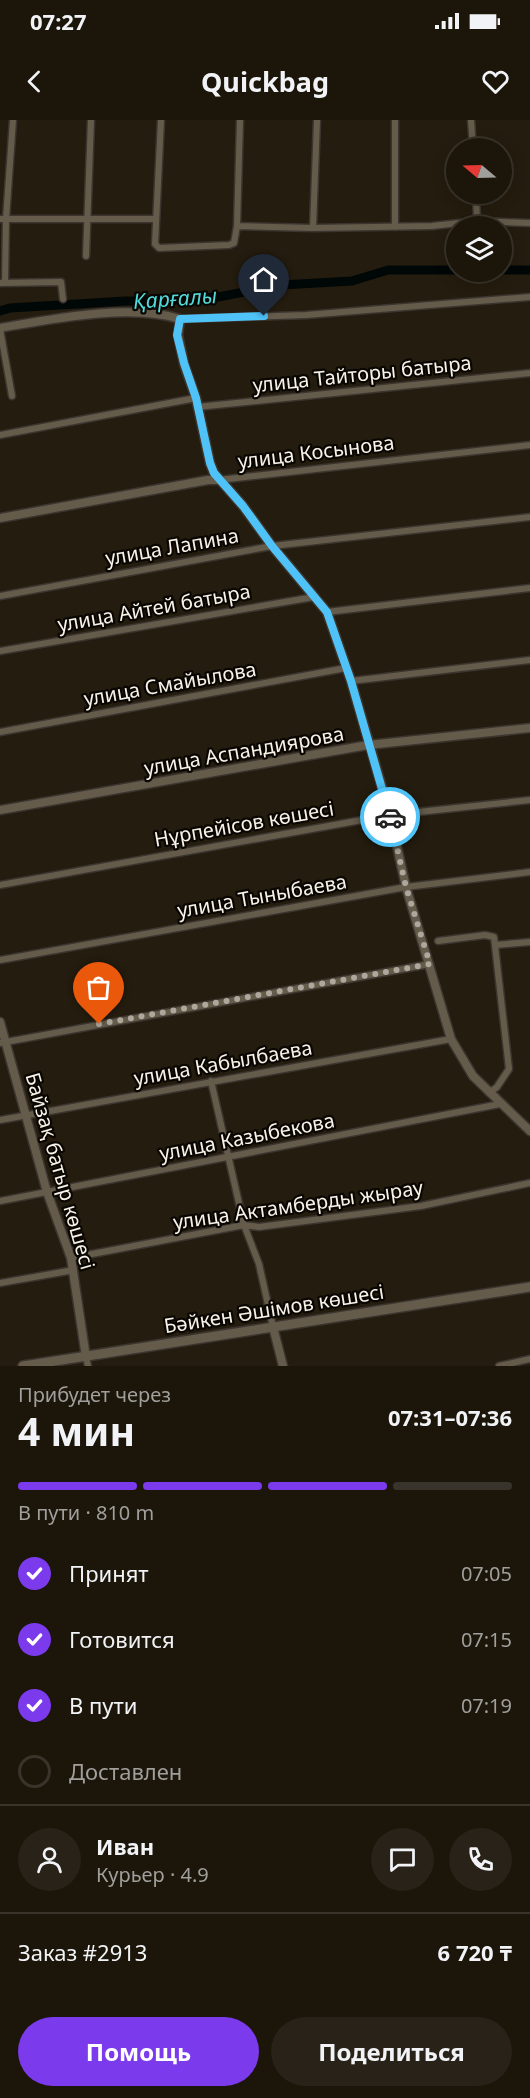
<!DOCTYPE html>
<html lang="ru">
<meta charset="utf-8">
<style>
body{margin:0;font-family:"Noto Sans",sans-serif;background:#282218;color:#f1f3f6;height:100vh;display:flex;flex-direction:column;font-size:22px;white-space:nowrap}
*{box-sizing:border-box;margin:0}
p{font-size:20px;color:#a09f9c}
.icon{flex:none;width:33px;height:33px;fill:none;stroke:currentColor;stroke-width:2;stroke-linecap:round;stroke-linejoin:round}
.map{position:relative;height:1246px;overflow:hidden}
.side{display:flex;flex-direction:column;background:#1b150a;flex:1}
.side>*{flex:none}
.needle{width:39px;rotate:289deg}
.fabs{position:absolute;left:446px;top:18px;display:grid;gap:12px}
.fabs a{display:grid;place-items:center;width:66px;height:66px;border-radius:50%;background:#1b150a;box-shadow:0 3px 15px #0003,0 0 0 2px #39342b;font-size:30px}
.pin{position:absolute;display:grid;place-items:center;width:51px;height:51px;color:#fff;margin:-62px -26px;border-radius:50% 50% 50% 0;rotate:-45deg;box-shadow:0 0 6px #0007}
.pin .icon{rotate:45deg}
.courier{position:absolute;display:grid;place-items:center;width:60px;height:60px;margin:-30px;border:4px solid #4fc3f7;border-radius:50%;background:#fff;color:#222;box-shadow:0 2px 8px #0007}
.head em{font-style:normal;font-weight:700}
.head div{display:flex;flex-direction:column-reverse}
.head{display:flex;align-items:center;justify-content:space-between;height:102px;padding:0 18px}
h1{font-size:39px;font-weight:700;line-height:45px}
.bar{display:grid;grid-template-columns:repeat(4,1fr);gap:9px 6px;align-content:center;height:72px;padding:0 18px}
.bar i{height:8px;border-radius:4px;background:#39342b}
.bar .on{background:#7c3aed}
.bar p{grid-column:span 4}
.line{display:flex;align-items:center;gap:15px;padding:0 18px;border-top:2px solid #39342b}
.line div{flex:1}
.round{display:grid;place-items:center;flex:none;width:63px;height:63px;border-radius:32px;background:#282218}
ol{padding:0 18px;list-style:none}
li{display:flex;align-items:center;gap:18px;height:66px}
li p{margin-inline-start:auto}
li .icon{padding:6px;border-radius:50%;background:#7c3aed;color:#fff;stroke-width:4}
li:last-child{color:#a09f9c}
li i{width:33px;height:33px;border:3px solid #39342b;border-radius:50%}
.action{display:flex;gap:12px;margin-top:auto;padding:12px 18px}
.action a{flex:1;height:69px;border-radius:36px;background:#7c3aed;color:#fff;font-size:24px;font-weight:700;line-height:69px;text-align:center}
.action a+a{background:#282218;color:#f1f3f6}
.status{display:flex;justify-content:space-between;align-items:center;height:42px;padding:0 30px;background:#1b150a;direction:ltr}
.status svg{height:16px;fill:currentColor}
header{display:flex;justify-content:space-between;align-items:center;height:78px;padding:0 18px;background:#1b150a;font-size:27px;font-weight:700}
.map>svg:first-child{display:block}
</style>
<div class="status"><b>07:27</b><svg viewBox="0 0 49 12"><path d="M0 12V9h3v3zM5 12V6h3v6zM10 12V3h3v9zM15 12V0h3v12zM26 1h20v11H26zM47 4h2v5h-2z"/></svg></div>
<header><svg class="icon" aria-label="back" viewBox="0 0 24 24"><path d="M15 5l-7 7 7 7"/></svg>Quickbag<svg class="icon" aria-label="heart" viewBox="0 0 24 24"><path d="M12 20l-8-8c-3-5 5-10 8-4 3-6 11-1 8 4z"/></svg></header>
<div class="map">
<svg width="530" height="1246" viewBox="0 0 530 1246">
<rect width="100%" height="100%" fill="#241c0e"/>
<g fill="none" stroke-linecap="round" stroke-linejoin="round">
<path stroke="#000707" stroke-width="9" d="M501,150H530
M0,191L10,188L126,181H164L218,177L281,165L352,161L388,150H456"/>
<defs>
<path id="minor" d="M161,0L155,124L159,128L229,125L234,123L237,106L240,0
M395,0V107
M471,0L473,28
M476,74L477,101
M0,99H154
M237,106L313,108L432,106L477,101L530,103
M313,108L317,0
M86,136L91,0
M0,163L61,162L63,179
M5,163L6,99L13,0
M180,199L306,195L530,177
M0,209L12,276
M197,287L530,253
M0,315L196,278
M219,360L530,325
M0,476L272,426L530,397
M327,492L530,468
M0,531L314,477
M351,561L530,540
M0,612L346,548
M0,765L390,695L530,680
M438,821L485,815L494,817L509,949L497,967L489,973
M495,825L530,822
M0,840L406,767L530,752
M0,923L430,844
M211,961L244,1105L259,1144L273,1207
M0,1000L451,919
M0,1081L500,984
M71,1138L244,1105L259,1107L421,1086L530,1063
M0,1163L74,1150
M86,1237L88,1246
M499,1246L530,1239"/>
<path id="tertiary" d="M0,208C52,199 130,183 180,199L178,215L184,244L196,278L210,343L214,353L243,386L272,426L327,492L351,561L390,695L406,767L451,919L473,956L530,1011
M0,398L208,360H219
M0,690L368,625L530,608
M0,902L47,1072L71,1138L86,1237
M273,1207L283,1246"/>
<path id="secondary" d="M23,1246L530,1167"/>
</defs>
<use href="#minor" stroke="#3c352f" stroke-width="9"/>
<use href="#tertiary" stroke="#3c352f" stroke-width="11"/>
<use href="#secondary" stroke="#3c352f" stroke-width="12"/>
<use href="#minor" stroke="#645b4b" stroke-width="6"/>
<use href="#tertiary" stroke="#645b4b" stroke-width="8"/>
<use href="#secondary" stroke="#645b4b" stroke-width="9"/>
</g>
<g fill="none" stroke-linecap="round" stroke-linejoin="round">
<path stroke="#aea79c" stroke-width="6" stroke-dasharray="0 10.8" d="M99,904L430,844L406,767L390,697"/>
<path stroke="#4fc3f7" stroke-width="8" d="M264,196L180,199L177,215L184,243L196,278L210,343L214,353L243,386L272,426L327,492L351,561L390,697"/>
</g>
<g text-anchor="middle" stroke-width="4.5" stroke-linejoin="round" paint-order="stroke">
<g font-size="20" fill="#f8f2e9" stroke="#0a0703">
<text transform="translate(362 254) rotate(-6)" y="7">улица Тайторы батыра</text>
<text transform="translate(316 332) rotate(-7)" y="7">улица Косынова</text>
<text transform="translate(172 427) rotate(-10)" y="7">улица Лапина</text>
<text transform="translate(154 488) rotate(-10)" y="7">улица Айтей батыра</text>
<text transform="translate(170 564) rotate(-10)" y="7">улица Смайылова</text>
<text transform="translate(244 631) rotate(-10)" y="7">улица Аспандиярова</text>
<text transform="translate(244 704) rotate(-10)" y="7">Нұрпейісов көшесі</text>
<text transform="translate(262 776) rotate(-10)" y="7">улица Тыныбаева</text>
<text transform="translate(223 943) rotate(-10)" y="7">улица Кабылбаева</text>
<text transform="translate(247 1017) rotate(-11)" y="7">улица Казыбекова</text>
<text transform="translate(60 1051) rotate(74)" y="7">Байзақ батыр көшесі</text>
<text transform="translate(298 1085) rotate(-8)" y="7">улица Актамберды жырау</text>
<text transform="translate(274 1189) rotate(-9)" y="7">Бәйкен Әшімов көшесі</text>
</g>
<g font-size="21" font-style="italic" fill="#50dbdd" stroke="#0a0703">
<text transform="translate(175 179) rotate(-4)" y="7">Қарғалы</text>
</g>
</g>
</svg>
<div class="fabs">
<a><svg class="needle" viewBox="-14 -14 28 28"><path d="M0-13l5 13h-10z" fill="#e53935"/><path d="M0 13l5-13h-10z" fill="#a09f9c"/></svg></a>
<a><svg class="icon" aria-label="layers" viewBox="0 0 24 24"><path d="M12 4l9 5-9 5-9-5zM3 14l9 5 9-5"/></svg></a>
</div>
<div class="pin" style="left:99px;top:904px;background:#ea580c"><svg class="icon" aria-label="bag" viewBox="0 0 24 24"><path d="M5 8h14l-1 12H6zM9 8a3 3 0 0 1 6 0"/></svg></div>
<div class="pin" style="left:264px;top:196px;background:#1f2937"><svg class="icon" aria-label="home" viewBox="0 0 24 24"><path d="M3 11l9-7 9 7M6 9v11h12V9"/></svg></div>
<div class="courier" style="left:390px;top:697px"><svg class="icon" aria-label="car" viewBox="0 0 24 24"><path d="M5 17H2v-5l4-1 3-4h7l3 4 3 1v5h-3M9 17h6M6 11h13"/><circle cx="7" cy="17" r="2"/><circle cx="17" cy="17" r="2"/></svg></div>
</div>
<section class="side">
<div class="head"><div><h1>4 мин</h1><p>Прибудет через</p></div><em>07:31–07:36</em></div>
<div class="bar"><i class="on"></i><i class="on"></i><i class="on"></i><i></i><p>В пути · 810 m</p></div>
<ol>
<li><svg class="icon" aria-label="check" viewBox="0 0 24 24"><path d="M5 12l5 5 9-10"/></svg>Принят<p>07:05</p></li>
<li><svg class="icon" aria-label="check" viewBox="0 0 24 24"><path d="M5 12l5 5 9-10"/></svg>Готовится<p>07:15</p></li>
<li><svg class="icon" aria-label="check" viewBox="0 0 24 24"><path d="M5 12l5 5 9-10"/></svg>В пути<p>07:19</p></li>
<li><i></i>Доставлен</li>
</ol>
<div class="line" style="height:108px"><a class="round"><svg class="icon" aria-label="person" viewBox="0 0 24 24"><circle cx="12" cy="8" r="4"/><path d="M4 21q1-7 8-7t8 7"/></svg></a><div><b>Иван</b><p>Курьер · 4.9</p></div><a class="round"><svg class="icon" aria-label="chat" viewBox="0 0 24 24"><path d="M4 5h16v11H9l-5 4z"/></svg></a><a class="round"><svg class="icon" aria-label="phone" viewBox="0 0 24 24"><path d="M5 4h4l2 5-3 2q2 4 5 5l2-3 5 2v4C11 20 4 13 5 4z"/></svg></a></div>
<div class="line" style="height:78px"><div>Заказ #2913</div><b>6 720 ₸</b></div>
<div class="action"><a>Помощь</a><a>Поделиться</a></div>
</section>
